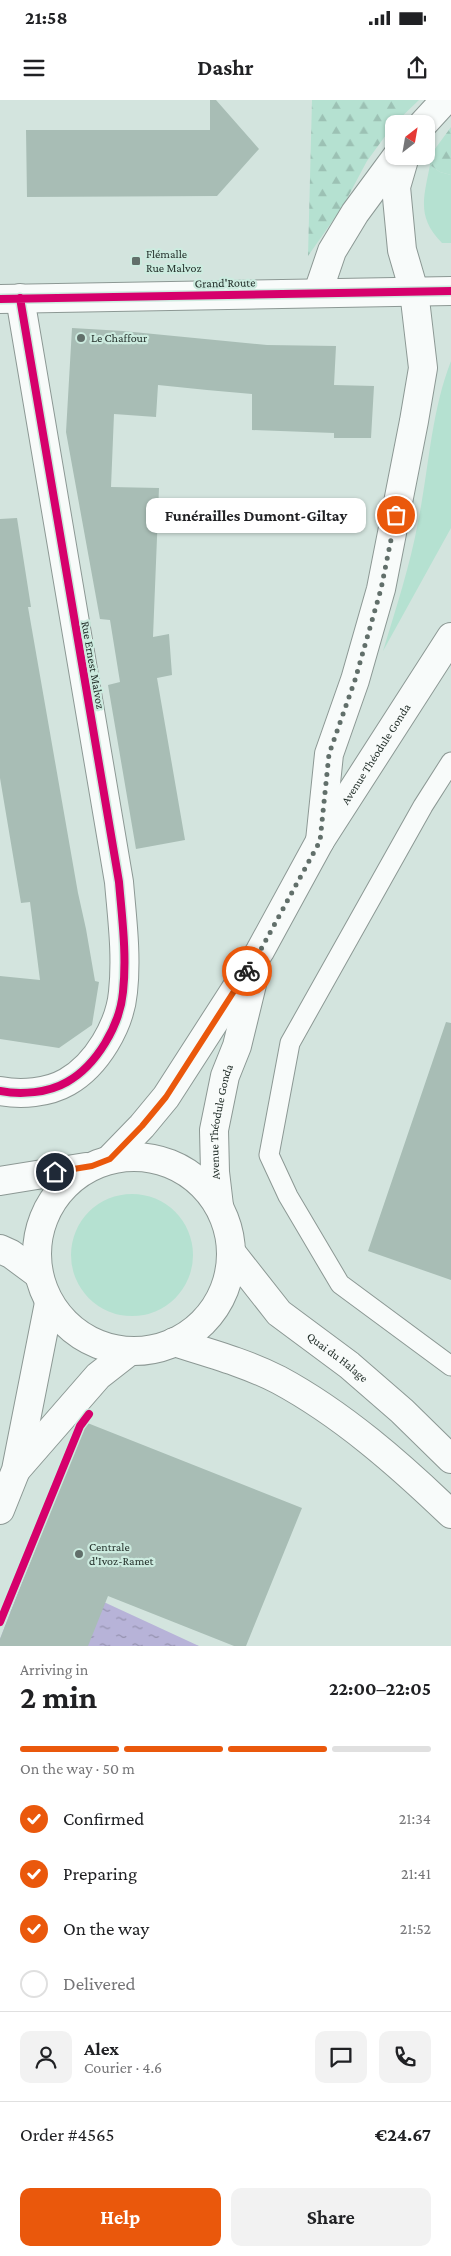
<!DOCTYPE html>
<meta charset="utf-8">
<style>
body{margin:0;font-family:"Crimson Pro",serif;background:#f2f2f2;color:#202124;height:100vh;display:flex;flex-direction:column;font-size:19px;white-space:nowrap}
*{box-sizing:border-box;margin:0}
p{font-size:16px;color:#757577}
.icon{flex:none;width:28px;height:28px;fill:none;stroke:currentColor;stroke-width:2;stroke-linecap:round;stroke-linejoin:round}
.map{position:relative;height:1546px;overflow:hidden}
.sheet{display:flex;flex-direction:column;background:#fff;flex:1}
.sheet>*{flex:none}
.needle{width:32px;rotate:31deg}
.buttons{position:absolute;left:385px;top:15px;display:grid;gap:10px}
.buttons a{display:grid;place-items:center;width:50px;height:50px;border-radius:10px;background:#fff;box-shadow:0 1px 4px #0004;font-size:25px}
.pin{position:absolute;display:grid;place-items:center;width:42px;height:42px;color:#fff;margin:-21px;border:2px solid #fff;border-radius:50%;box-shadow:0 1px 5px #0007}
.courier{position:absolute;display:grid;place-items:center;width:50px;height:50px;margin:-25px;border:4px solid #ea580c;border-radius:50%;background:#fff;color:#222;box-shadow:0 1px 6px #0007}
.bubble{position:absolute;height:35px;border-radius:10px;background:#fff;box-shadow:0 1px 4px #0004;font-size:16px;font-weight:700;line-height:35px;text-align:center}
.head em{font-style:normal;font-weight:700}
.head div{display:flex;flex-direction:column-reverse}
.head{display:flex;align-items:center;justify-content:space-between;height:85px;padding:0 20px}
h1{font-size:32px;font-weight:700;line-height:38px}
.bar{display:grid;grid-template-columns:repeat(4,1fr);gap:8px 5px;align-content:center;height:60px;padding:0 20px}
.bar i{height:6px;border-radius:4px;background:#e0e0e0}
.bar .current{background:#ea580c}
.bar p{grid-column:span 4}
.line{display:flex;align-items:center;gap:12px;padding:0 20px;border-top:1px solid #e0e0e0}
.line div{flex:1}
.round{display:grid;place-items:center;flex:none;width:52px;height:52px;border-radius:10px;background:#f2f2f2}
ol{padding:0 20px;list-style:none}
li{display:flex;align-items:center;gap:15px;height:55px}
li p{margin-inline-start:auto}
li .icon{padding:5px;border-radius:50%;background:#ea580c;color:#fff;stroke-width:4}
li:last-child{color:#757577}
li i{width:28px;height:28px;border:2px solid #e0e0e0;border-radius:50%}
.action{display:flex;gap:10px;margin-top:auto;padding:10px 20px}
.action a{flex:1;height:58px;border-radius:10px;background:#ea580c;color:#fff;font-size:20px;font-weight:700;line-height:58px;text-align:center}
.action a+a{background:#f2f2f2;color:#202124}
.status{display:flex;justify-content:space-between;align-items:center;height:35px;padding:0 25px;background:#fff;direction:ltr}
.status svg{height:14px;fill:currentColor}
header{display:flex;justify-content:space-between;align-items:center;height:65px;padding:0 20px;background:#fff;font-size:22px;font-weight:700}
.map>svg:first-child{display:block}
</style>
<div class="status"><b>21:58</b><svg viewBox="0 0 49 12"><path d="M0 12V9h3v3zM5 12V6h3v6zM10 12V3h3v9zM15 12V0h3v12zM26 1h20v11H26zM47 4h2v5h-2z"/></svg></div>
<header><svg class="icon" aria-label="menu" viewBox="0 0 24 24"><path d="M4 6h16M4 12h16M4 18h16"/></svg>Dashr<svg class="icon" aria-label="share" viewBox="0 0 24 24"><path d="M12 15V3M7 8l5-5 5 5M5 13v7h14v-7"/></svg></header>
<div class="map">
<svg width="451" height="1546" viewBox="0 0 451 1546">
<defs>
<pattern id="forest-firs" width="22" height="20" patternUnits="userSpaceOnUse" patternTransform="scale(1.25)"><rect width="22" height="20" fill="#b5e1d1"/><path d="M5 1l3.5 6h-7zM16 11l3.5 6h-7z" fill="#9cc1b4"/></pattern>
<pattern id="water-ripples" width="26" height="14" patternUnits="userSpaceOnUse" patternTransform="scale(1.25)"><rect width="26" height="14" fill="#b7b3d8"/><path d="M2 4q2-2 4 0t4 0M15 11q2-2 4 0t4 0" fill="none" stroke="#9592af"/></pattern>
</defs>
<rect width="100%" height="100%" fill="#d3e4de"/>
<path fill="#b5e1d1" d="M430,65L440,72L451,75V143H442C416,117 424,97 430,65Z
M451,261V428L383,551C396,508 410,466 418,422C429,369 431,312 451,261Z
M71 1155a61 61 0 1 1 122 0a61 61 0 1 1-122 0Z"/>
<path fill="url(#forest-firs)" d="M312,0H419L394,24L367,61L343,106L308,156Z
M451,27V75L440,72L430,65L432,53Z"/>
<path fill="url(#water-ripples)" d="M0,1454L199,1546H0Z"/>
<path fill="#d3e4de" d="M0,1451L29,1464L0,1539Z"/>
<path fill="#a8bdb5" d="M210,0H216L259,49L217,96L27,97L26,30H210Z
M72,228L123,231L267,245L336,246L334,285L374,286L371,338H334V333L252,330V294L207,290L158,285L156,317L114,314L111,387L159,388L153,537L169,534L172,575L157,578L185,740L136,749L108,585L120,582L110,520L100,519L66,332Z
M17,418L31,507H28L78,793L86,829L95,881L99,882L92,925L59,948L0,939V876L40,880L30,802L21,803L0,678V419Z
M446,922L451,923V1180L368,1151Z
M85,1322L302,1408L246,1546H234L108,1496L88,1546H0V1539Z"/>
<g fill="none" stroke-linecap="round" stroke-linejoin="round">
<defs>
<path id="service" d="M451,662L423,706L290,943L269,1055L288,1096L340,1184L451,1266"/>
<path id="minor" d="M0,991C21,995 48,993 67,982C97,965 120,925 123,892C127,855 122,818 119,782L20,198"/>
<path id="tertiary" d="M0,199L451,191"/>
<g id="secondary">
<path d="M423,24L445,0"/>
<path d="M318,192L332,151L355,113L397,56"/>
<path d="M320,741L329,654L355,580L381,489L414,321L423,268L414,191L402,150L396,87L405,56"/>
<circle cx="134" cy="1154" r="97"/>
<path id="s1" d="M110,1059L142,1026L166,997L260,851L320,741L451,537"/>
<path d="M0,1081L86,1067"/>
<path id="s2" d="M219,1106L215,1072L214,1030L225,976L237,946L255,872"/>
<path d="M0,1149L11,1154L38,1174"/>
<path id="s3" d="M231,1152L279,1213L349,1265L402,1311L451,1359"/>
<path d="M174,1242C209,1253 246,1263 279,1280C342,1314 399,1364 451,1414"/>
<path d="M17,1369L98,1276L130,1251"/>
<path d="M0,1410L16,1370L49,1203"/>
</g>
</defs>
<use href="#service" stroke="#8c9894" stroke-width="21"/>
<use href="#minor" stroke="#8c9894" stroke-width="30"/>
<use href="#tertiary" stroke="#8c9894" stroke-width="30"/>
<use href="#secondary" stroke="#8c9894" stroke-width="30"/>
<use href="#service" stroke="#f8fbfa" stroke-width="19"/>
<use href="#minor" stroke="#f8fbfa" stroke-width="28"/>
<use href="#tertiary" stroke="#f8fbfa" stroke-width="28"/>
<use href="#secondary" stroke="#f8fbfa" stroke-width="28"/>
<defs>
<path id="cycleway" d="M0,199L451,191
M0,991C21,995 48,993 67,982C97,965 120,925 123,892C127,855 122,818 119,782L20,198
M0,1522L80,1326L89,1314"/>
</defs>
<use href="#cycleway" stroke="#ccebdf" stroke-width="11"/>
<use href="#cycleway" stroke="#d6006c" stroke-width="8"/>
</g>
<g fill="none" stroke-linecap="round" stroke-linejoin="round">
<path stroke="#616f6a" stroke-width="5" stroke-dasharray="0 9" d="M247,871L260,851L320,741L329,654L355,580L381,489L396,415"/>
<path stroke="#ea580c" stroke-width="6" d="M55,1072L92,1066L110,1059L142,1026L166,997L247,871"/>
</g>
<g fill="#616f6a" stroke="#ccebdf" stroke-width="2">
<rect x="131" y="156" width="10" height="10" rx="2.5"/>
<circle cx="81" cy="238" r="5"/>
<circle cx="79" cy="1454" r="5"/>
</g>
<g text-anchor="middle" stroke-width="4.5" stroke-linejoin="round" paint-order="stroke">
<g font-size="12" fill="#24302b" stroke="#ccebdf" text-anchor="start">
<text x="146" y="158">Flémalle<tspan x="146" dy="14">Rue Malvoz</tspan></text>
<text x="91" y="242">Le Chaffour</text>
<text x="89" y="1451">Centrale<tspan x="89" dy="14">d'Ivoz-Ramet</tspan></text>
</g>
<g font-size="12" fill="#24302b" stroke="#ccebdf">
<text transform="translate(225 183) rotate(-1)" y="4">Grand'Route</text>
<text transform="translate(93 565) rotate(80)" y="4">Rue Ernest Malvoz</text>
<text dy="4" stroke="none"><textPath href="#s1" startOffset="486">Avenue Théodule Gonda</textPath></text>
<text dy="4" stroke="none"><textPath href="#s2" startOffset="85">Avenue Théodule Gonda</textPath></text>
<text dy="4" stroke="none"><textPath href="#s3" startOffset="151">Quai du Halage</textPath></text>
</g>
</g>
</svg>
<div class="buttons">
<a><svg class="needle" viewBox="-14 -14 28 28"><path d="M0-13l5 13h-10z" fill="#e53935"/><path d="M0 13l5-13h-10z" fill="#757577"/></svg></a>
</div>
<div class="pin" style="left:396px;top:415px;background:#ea580c"><svg class="icon" aria-label="bag" viewBox="0 0 24 24"><path d="M5 8h14l-1 12H6zM9 8a3 3 0 0 1 6 0"/></svg></div>
<div class="pin" style="left:55px;top:1072px;background:#1f2937"><svg class="icon" aria-label="home" viewBox="0 0 24 24"><path d="M3 11l9-7 9 7M6 9v11h12V9"/></svg></div>
<div class="courier" style="left:247px;top:871px"><svg class="icon" aria-label="bike" viewBox="0 0 24 24"><circle cx="6" cy="16" r="4"/><circle cx="18" cy="16" r="4"/><path d="M6 16l4-8h5l3 8M10 8l3 8H6M13 5h3"/></svg></div>
<div class="bubble" style="left:146px;top:398px;width:220px">Funérailles Dumont-Giltay</div>
</div>
<section class="sheet">
<div class="head"><div><h1>2 min</h1><p>Arriving in</p></div><em>22:00–22:05</em></div>
<div class="bar"><i class="current"></i><i class="current"></i><i class="current"></i><i></i><p>On the way · 50 m</p></div>
<ol>
<li><svg class="icon" aria-label="check" viewBox="0 0 24 24"><path d="M5 12l5 5 9-10"/></svg>Confirmed<p>21:34</p></li>
<li><svg class="icon" aria-label="check" viewBox="0 0 24 24"><path d="M5 12l5 5 9-10"/></svg>Preparing<p>21:41</p></li>
<li><svg class="icon" aria-label="check" viewBox="0 0 24 24"><path d="M5 12l5 5 9-10"/></svg>On the way<p>21:52</p></li>
<li><i></i>Delivered</li>
</ol>
<div class="line" style="height:90px"><a class="round"><svg class="icon" aria-label="person" viewBox="0 0 24 24"><circle cx="12" cy="8" r="4"/><path d="M4 21q1-7 8-7t8 7"/></svg></a><div><b>Alex</b><p>Courier · 4.6</p></div><a class="round"><svg class="icon" aria-label="chat" viewBox="0 0 24 24"><path d="M4 5h16v11H9l-5 4z"/></svg></a><a class="round"><svg class="icon" aria-label="phone" viewBox="0 0 24 24"><path d="M5 4h4l2 5-3 2q2 4 5 5l2-3 5 2v4C11 20 4 13 5 4z"/></svg></a></div>
<div class="line" style="height:65px"><div>Order #4565</div><b>€24.67</b></div>
<div class="action"><a>Help</a><a>Share</a></div>
</section>
